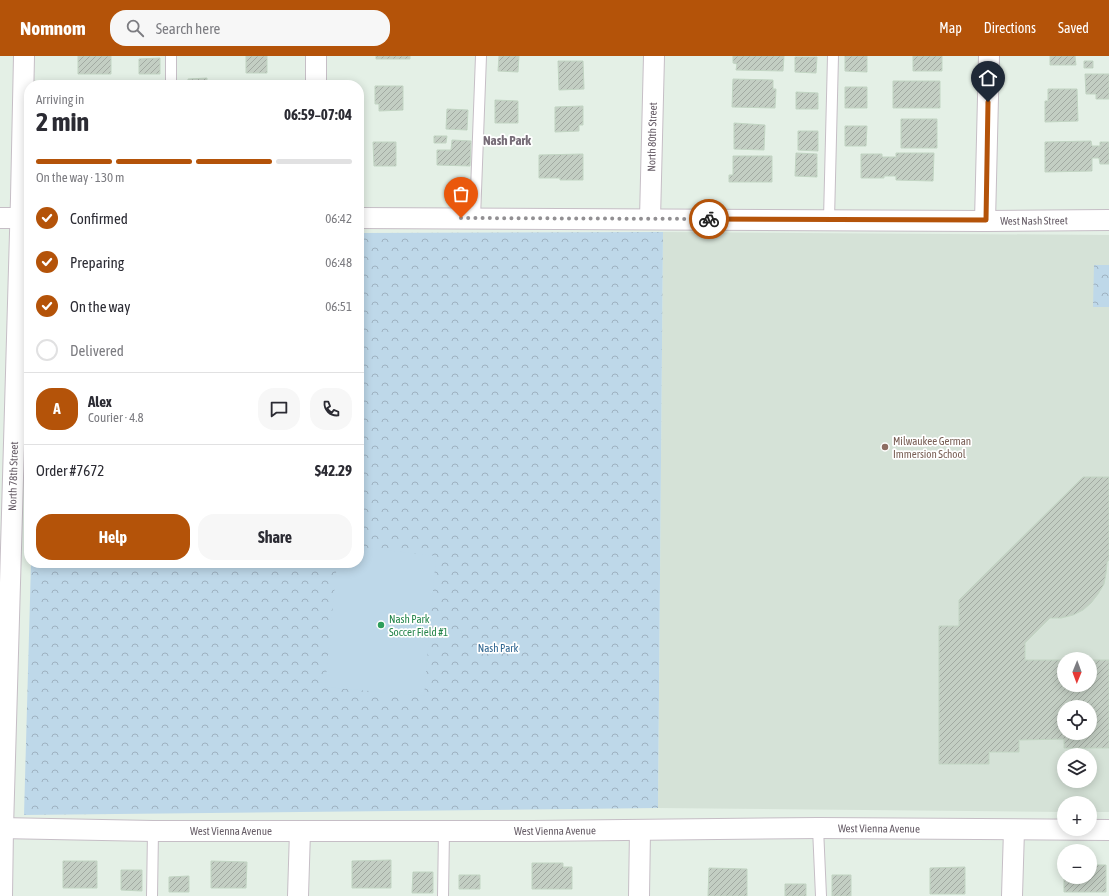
<!DOCTYPE html>
<meta charset="utf-8">
<style>
body{margin:0;font-family:"Asap Condensed",sans-serif;background:#f7f7f7;color:#2b2b33;height:100vh;display:flex;flex-direction:column;font-size:15px;white-space:nowrap}
*{box-sizing:border-box;margin:0}
p{font-size:13px;color:#7c7c81}
.icon{flex:none;width:22px;height:22px;fill:none;stroke:currentColor;stroke-width:2;stroke-linecap:round;stroke-linejoin:round}
.map{position:relative;flex:1;overflow:hidden}
.panel{position:absolute;left:24px;top:24px;width:340px;height:488px;display:flex;flex-direction:column;background:#fff;border-radius:16px;box-shadow:0 2px 10px #0003}
.panel>*{flex:none}
.needle{width:26px;rotate:181deg}
.fabs{position:absolute;left:1057px;top:596px;display:grid;gap:8px}
.fabs a{display:grid;place-items:center;width:40px;height:40px;border-radius:50%;background:#fff;box-shadow:0 2px 10px #0003;font-size:20px}
.pin{position:absolute;display:grid;place-items:center;width:34px;height:34px;color:#fff;margin:-41px -17px;border-radius:50% 50% 50% 0;rotate:-45deg;box-shadow:0 0 4px #0007}
.pin .icon{rotate:45deg}
.courier{position:absolute;display:grid;place-items:center;width:40px;height:40px;margin:-20px;border:3px solid #b45309;border-radius:50%;background:#fff;color:#222;box-shadow:0 1px 5px #0007}
.head em{font-style:normal;font-weight:700}
.head div{display:flex;flex-direction:column-reverse}
.head{display:flex;align-items:center;justify-content:space-between;height:68px;padding:0 12px}
h1{font-size:26px;font-weight:700;line-height:30px}
.bar{display:grid;grid-template-columns:repeat(4,1fr);gap:6px 4px;align-content:center;height:48px;padding:0 12px}
.bar i{height:5px;border-radius:3px;background:#e1e1e2}
.bar .active{background:#b45309}
.bar p{grid-column:span 4}
.line{display:flex;align-items:center;gap:10px;padding:0 12px;border-top:1px solid #e1e1e2}
.line div{flex:1}
.round{display:grid;place-items:center;flex:none;width:42px;height:42px;border-radius:16px;background:#f7f7f7}
ol{padding:0 12px;list-style:none}
li{display:flex;align-items:center;gap:12px;height:44px}
li p{margin-inline-start:auto}
li .icon{padding:4px;border-radius:50%;background:#b45309;color:#fff;stroke-width:4}
li:last-child{color:#7c7c81}
li i{width:22px;height:22px;border:2px solid #e1e1e2;border-radius:50%}
.cta{display:flex;gap:8px;margin-top:auto;padding:8px 12px}
.cta a{flex:1;height:46px;border-radius:16px;background:#b45309;color:#fff;font-size:16px;font-weight:700;line-height:46px;text-align:center}
.cta a+a{background:#f7f7f7;color:#2b2b33}
header{display:flex;align-items:center;gap:24px;box-sizing:border-box;height:56px;padding:0 20px;background:#b45309;color:#fff}
header strong{font-size:19px}
nav{display:flex;gap:22px;margin-inline-start:auto;font-size:14px}
.search{width:280px;height:36px;background:#f7f7f7;display:flex;align-items:center;gap:10px;box-sizing:border-box;padding:0 14px;border-radius:16px;color:#7c7c81;font-size:15px}
.map>svg:first-child{display:block}
</style>
<header>
<strong>Nomnom</strong>
<div class="search"><svg class="icon" aria-label="search" viewBox="0 0 24 24"><circle cx="10" cy="10" r="6"/><path d="M15 15l6 6"/></svg>Search here</div>
<nav><a>Map</a><a>Directions</a><a>Saved</a></nav>
</header>
<div class="map">
<svg width="1109" height="840" viewBox="0 0 1109 840">
<defs>
<pattern id="park-crowns" width="20" height="18" patternUnits="userSpaceOnUse"><rect width="20" height="18" fill="#bed8e9"/><path d="M2 6a3 3 0 1 1 6 0M12 15a3 3 0 1 1 6 0" fill="none" stroke="#9eb2c1"/></pattern>
<pattern id="building-hatch" width="6" height="6" patternUnits="userSpaceOnUse"><rect width="6" height="6" fill="#c3cec3"/><path d="M-1 1l2-2M0 6l6-6M5 7l2-2" fill="none" stroke="#a2aaa2"/></pattern>
</defs>
<rect width="100%" height="100%" fill="#e4f0e6"/>
<path fill="#d5e2d7" fill-rule="evenodd" d="M663,176L1109,179V756H1090V747H1064V756L658,752ZM1064,603H1090V629H1064ZM1064,651H1090V677H1064ZM1064,699H1090V725H1064Z"/>
<path fill="url(#park-crowns)" d="M663,176L658,752L24,759L31,507H359V177Z
M1094,209H1109V251H1093Z"/>
<path fill="#bed8e9" d="M359,491L436,500L424,640L325,631L337,507H359Z"/>
<path fill="url(#building-hatch)" stroke="#c2d5c3" fill-rule="evenodd" d="M78,0H111V18H78Z
M246,0H267V17H246Z
M376,0H410V3H376Z
M499,0H519L518,16L498,15Z
M733,0H784L783,15L736,14L737,8L733,7Z
M845,0H867V16L845,15Z
M913,0H942V15H913Z
M1050,0H1075L1076,9H1050Z
M795,1H817L816,17L795,16Z
M160,2V18H139V3Z
M558,5H583L584,33L559,34Z
M1084,5H1093V12H1084Z
M1085,18H1109V43H1096V38H1086Z
M207,22V29H188V23Z
M733,23L773,24V33H776L775,52L732,51Z
M76,25L104,26V29H76Z
M893,25H940V52H893Z
M375,30H403V54L379,55V48H375Z
M845,31H867V52H845Z
M1048,33H1077L1078,65L1045,66V45H1048Z
M796,36L818,37V53H796Z
M495,44L518,45V67H495Z
M583,50V69H579V75L555,76V51Z
M447,53L468,54L467,74L446,73Z
M901,63H937V92H901Z
M734,67L765,69L764,94L734,93Z
M845,70H867L866,90H845Z
M798,75H818V95L798,94Z
M434,80H447L446,87H434Z
M452,84L471,85L470,110L437,109V94H451Z
M1091,85L1092,90H1100V86H1109V108H1100L1099,102H1092V115L1045,116V86Z
M373,86H396V110H374Z
M796,97L817,98V121L795,120Z
M896,97H934L933,125L896,124V120H884V122H861V98H882V101H896Z
M583,98V124H560V122H539V99Z
M733,100H772V126H729V119H733Z
M1083,421H1109V504L1107,506L1106,517L1104,528L1098,538L1091,547L1083,554L1073,559L1061,562H1050L1025,587V604H1064V629H1090V604H1109V692H1064V683L1019,684V696H989V708H939V570H959V544ZM1064,651H1090V677H1064Z
M391,804V832H352V805Z
M63,805H97V832H63Z
M211,805L247,806L246,832H211Z
M532,807H563V811H572V833H532Z
M1064,809V821H1090V809H1106V836H1064Z
M965,811V838H930V812Z
M709,812L747,813V840H708Z
M121,814H142V835L121,834Z
M413,816H433V837H412Z
M459,819H480V833H459Z
M832,819H851V840H832Z
M189,820V836H169V821Z
M785,828H806V840H785Z"/>
<g fill="none" stroke-linecap="round" stroke-linejoin="round">
<defs>
<path id="lane" d="M171,29V0
M475,162L481,0
M829,163L833,0
M818,772L821,840
M152,840L153,775
M443,840L444,775"/>
<g id="street">
<path d="M316,29V0"/>
<path d="M0,162H29"/>
<path id="s1" d="M359,162L985,165L1109,164"/>
<path id="s2" d="M650,163L654,0"/>
<path d="M985,165L989,0"/>
<path id="s3" d="M0,772L153,775H532L818,772L1109,774"/>
<path id="s4" d="M2,840L3,772L21,142L24,0"/>
<path d="M298,840L300,775"/>
<path d="M639,840L640,774"/>
<path d="M1012,840L1014,774"/>
</g>
</defs>
<use href="#lane" stroke="#c6bec6" stroke-width="12"/>
<use href="#street" stroke="#c6bec6" stroke-width="22"/>
<use href="#lane" stroke="#fff" stroke-width="10"/>
<use href="#street" stroke="#fff" stroke-width="20"/>
</g>
<g fill="none" stroke-linecap="round" stroke-linejoin="round">
<path stroke="#929093" stroke-width="4" stroke-dasharray="0 7.2" d="M461,162L709,163"/>
<path stroke="#b45309" stroke-width="5" d="M709,163L986,164L988,46"/>
</g>
<circle fill="#8d6e63" stroke="#fff" stroke-width="1.5" cx="885" cy="391" r="4"/>
<circle fill="#2e9e5b" stroke="#fff" stroke-width="1.5" cx="381" cy="569" r="4"/>
<g text-anchor="middle" stroke-width="3.5" stroke-linejoin="round" paint-order="stroke">
<g font-size="11" fill="#665c66" stroke="#fff">
<text dy="4" stroke="none"><textPath href="#s2" startOffset="82">North 80th Street</textPath></text>
<text dy="4" stroke="none"><textPath href="#s1" startOffset="675">West Nash Street</textPath></text>
<text dy="4" stroke="none"><textPath href="#s4" startOffset="420">North 78th Street</textPath></text>
<text dy="4" stroke="none"><textPath href="#s3" startOffset="879">West Vienna Avenue</textPath></text>
<text dy="4" stroke="none"><textPath href="#s3" startOffset="231">West Vienna Avenue</textPath></text>
<text dy="4" stroke="none"><textPath href="#s3" startOffset="555">West Vienna Avenue</textPath></text>
</g>
<g font-size="11" fill="#785e54" stroke="#fff" text-anchor="start">
<text x="893" y="389">Milwaukee German<tspan x="893" dy="13">Immersion School</tspan></text>
</g>
<g font-size="11" fill="#27864d" stroke="#fff" text-anchor="start">
<text x="389" y="567">Nash Park<tspan x="389" dy="13">Soccer Field #1</tspan></text>
</g>
<g font-size="11" fill="#306691" stroke="#fff">
<text x="498" y="596">Nash Park</text>
</g>
<g font-size="13" font-weight="bold" fill="#776d78" stroke="#fff">
<text x="507" y="89">Nash Park</text>
</g>
</g>
</svg>
<div class="fabs">
<a><svg class="needle" viewBox="-14 -14 28 28"><path d="M0-13l5 13h-10z" fill="#e53935"/><path d="M0 13l5-13h-10z" fill="#7c7c81"/></svg></a>
<a><svg class="icon" aria-label="locate" viewBox="0 0 24 24"><circle cx="12" cy="12" r="6"/><path d="M12 2v4M12 18v4M2 12h4M18 12h4"/></svg></a>
<a><svg class="icon" aria-label="layers" viewBox="0 0 24 24"><path d="M12 4l9 5-9 5-9-5zM3 14l9 5 9-5"/></svg></a>
<a>+</a>
<a>−</a>
</div>
<div class="pin" style="left:461px;top:162px;background:#ea580c"><svg class="icon" aria-label="bag" viewBox="0 0 24 24"><path d="M5 8h14l-1 12H6zM9 8a3 3 0 0 1 6 0"/></svg></div>
<div class="pin" style="left:988px;top:46px;background:#1f2937"><svg class="icon" aria-label="home" viewBox="0 0 24 24"><path d="M3 11l9-7 9 7M6 9v11h12V9"/></svg></div>
<div class="courier" style="left:709px;top:163px"><svg class="icon" aria-label="bike" viewBox="0 0 24 24"><circle cx="6" cy="16" r="4"/><circle cx="18" cy="16" r="4"/><path d="M6 16l4-8h5l3 8M10 8l3 8H6M13 5h3"/></svg></div>
<section class="panel">
<div class="head"><div><h1>2 min</h1><p>Arriving in</p></div><em>06:59–07:04</em></div>
<div class="bar"><i class="active"></i><i class="active"></i><i class="active"></i><i></i><p>On the way · 130 m</p></div>
<ol>
<li><svg class="icon" aria-label="check" viewBox="0 0 24 24"><path d="M5 12l5 5 9-10"/></svg>Confirmed<p>06:42</p></li>
<li><svg class="icon" aria-label="check" viewBox="0 0 24 24"><path d="M5 12l5 5 9-10"/></svg>Preparing<p>06:48</p></li>
<li><svg class="icon" aria-label="check" viewBox="0 0 24 24"><path d="M5 12l5 5 9-10"/></svg>On the way<p>06:51</p></li>
<li><i></i>Delivered</li>
</ol>
<div class="line" style="height:72px"><b class="round" style="background:#b45309;color:#fff">A</b><div><b>Alex</b><p>Courier · 4.8</p></div><a class="round"><svg class="icon" aria-label="chat" viewBox="0 0 24 24"><path d="M4 5h16v11H9l-5 4z"/></svg></a><a class="round"><svg class="icon" aria-label="phone" viewBox="0 0 24 24"><path d="M5 4h4l2 5-3 2q2 4 5 5l2-3 5 2v4C11 20 4 13 5 4z"/></svg></a></div>
<div class="line" style="height:52px"><div>Order #7672</div><b>$42.29</b></div>
<div class="cta"><a>Help</a><a>Share</a></div>
</section>
</div>
